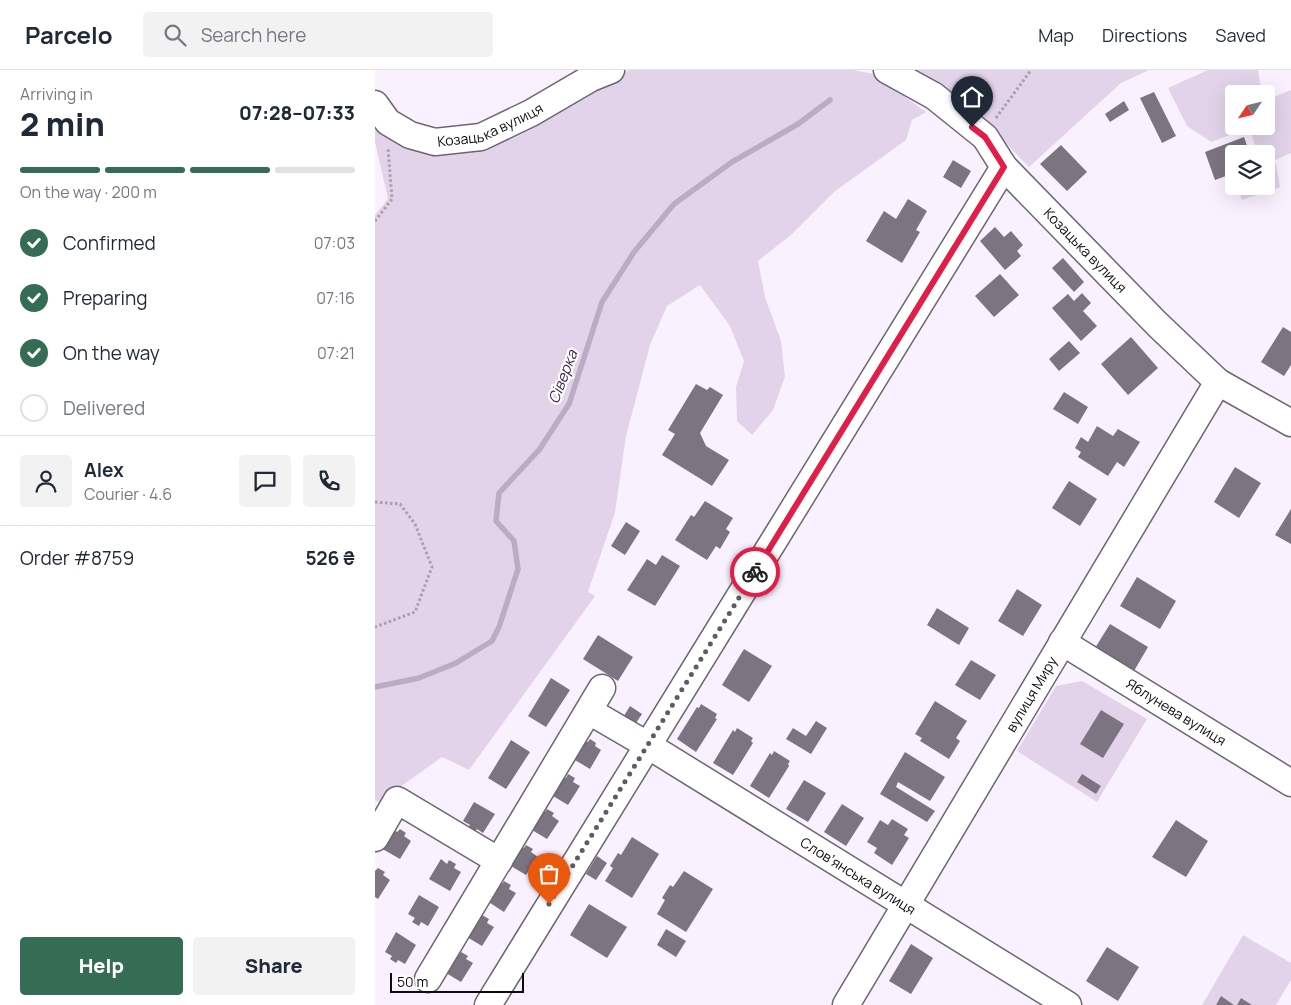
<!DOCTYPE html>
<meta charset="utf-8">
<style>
body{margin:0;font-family:Manrope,sans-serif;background:#f2f2f3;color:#1f2937;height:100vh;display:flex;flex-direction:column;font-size:19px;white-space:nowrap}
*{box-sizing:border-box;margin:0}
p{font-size:16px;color:#747a83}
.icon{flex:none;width:28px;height:28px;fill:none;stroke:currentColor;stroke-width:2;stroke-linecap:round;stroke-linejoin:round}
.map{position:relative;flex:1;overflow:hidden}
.sheet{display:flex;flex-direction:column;background:#fff;width:375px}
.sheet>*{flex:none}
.needle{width:32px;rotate:235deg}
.controls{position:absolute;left:850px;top:15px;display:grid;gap:10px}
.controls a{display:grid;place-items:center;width:50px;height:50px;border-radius:5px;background:#fff;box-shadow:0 5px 20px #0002;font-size:25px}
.scale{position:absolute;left:15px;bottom:12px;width:134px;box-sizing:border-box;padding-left:5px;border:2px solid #0e0b10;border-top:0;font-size:14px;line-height:18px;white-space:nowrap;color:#0e0b10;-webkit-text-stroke:4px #fff;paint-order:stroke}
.pin{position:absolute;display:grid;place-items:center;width:42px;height:42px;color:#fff;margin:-51px -21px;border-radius:50% 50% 50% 0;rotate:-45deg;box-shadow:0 0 5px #0007}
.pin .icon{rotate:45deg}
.courier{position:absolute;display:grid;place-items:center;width:50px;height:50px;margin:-25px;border:4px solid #e11d48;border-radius:50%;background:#fff;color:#222;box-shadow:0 1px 6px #0007}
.head em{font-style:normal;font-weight:800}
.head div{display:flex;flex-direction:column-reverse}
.head{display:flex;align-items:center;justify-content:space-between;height:85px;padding:0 20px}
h1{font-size:32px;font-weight:800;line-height:38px}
.bar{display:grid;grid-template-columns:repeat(4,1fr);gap:8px 5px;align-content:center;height:60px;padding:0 20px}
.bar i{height:6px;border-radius:4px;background:#e0e1e3}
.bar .on{background:#346c54}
.bar p{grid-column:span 4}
.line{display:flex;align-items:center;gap:12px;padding:0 20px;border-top:1px solid #e0e1e3}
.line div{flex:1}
.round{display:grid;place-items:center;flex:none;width:52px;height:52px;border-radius:5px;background:#f2f2f3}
ol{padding:0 20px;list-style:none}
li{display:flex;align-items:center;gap:15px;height:55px}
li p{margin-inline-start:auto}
li .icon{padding:5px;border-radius:50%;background:#346c54;color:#fff;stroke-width:4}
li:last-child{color:#747a83}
li i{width:28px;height:28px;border:2px solid #e0e1e3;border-radius:50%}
.action{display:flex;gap:10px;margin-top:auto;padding:10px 20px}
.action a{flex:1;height:58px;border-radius:5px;background:#346c54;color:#fff;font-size:20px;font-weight:800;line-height:58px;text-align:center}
.action a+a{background:#f2f2f3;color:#1f2937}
header{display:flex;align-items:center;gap:30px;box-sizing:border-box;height:70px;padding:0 25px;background:#fff;border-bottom:1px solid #e0e1e3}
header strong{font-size:24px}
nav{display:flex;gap:28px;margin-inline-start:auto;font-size:18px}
.search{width:350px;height:45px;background:#f2f2f3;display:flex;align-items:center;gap:12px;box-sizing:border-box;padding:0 18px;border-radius:5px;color:#747a83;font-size:19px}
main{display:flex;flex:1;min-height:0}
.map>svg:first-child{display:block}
</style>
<header>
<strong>Parcelo</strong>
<div class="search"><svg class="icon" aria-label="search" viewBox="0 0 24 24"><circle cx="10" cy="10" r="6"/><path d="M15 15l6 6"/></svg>Search here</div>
<nav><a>Map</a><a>Directions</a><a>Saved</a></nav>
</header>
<main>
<section class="sheet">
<div class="head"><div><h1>2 min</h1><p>Arriving in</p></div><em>07:28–07:33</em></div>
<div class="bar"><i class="on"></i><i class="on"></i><i class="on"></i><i></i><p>On the way · 200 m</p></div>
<ol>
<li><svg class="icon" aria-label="check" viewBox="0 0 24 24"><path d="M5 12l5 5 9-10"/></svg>Confirmed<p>07:03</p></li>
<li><svg class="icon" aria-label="check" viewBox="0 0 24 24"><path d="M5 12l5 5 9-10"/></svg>Preparing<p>07:16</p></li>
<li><svg class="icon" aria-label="check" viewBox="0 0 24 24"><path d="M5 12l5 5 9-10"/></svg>On the way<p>07:21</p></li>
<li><i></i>Delivered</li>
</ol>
<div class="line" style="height:90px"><a class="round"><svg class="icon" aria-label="person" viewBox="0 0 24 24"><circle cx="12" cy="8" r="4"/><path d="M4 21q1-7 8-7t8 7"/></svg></a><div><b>Alex</b><p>Courier · 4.6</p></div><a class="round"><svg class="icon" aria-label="chat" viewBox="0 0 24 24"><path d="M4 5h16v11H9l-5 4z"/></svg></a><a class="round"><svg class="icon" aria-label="phone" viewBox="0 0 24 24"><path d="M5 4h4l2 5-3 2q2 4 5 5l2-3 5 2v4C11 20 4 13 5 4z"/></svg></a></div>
<div class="line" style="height:65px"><div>Order #8759</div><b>526 ₴</b></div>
<div class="action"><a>Help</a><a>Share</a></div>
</section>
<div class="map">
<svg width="916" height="935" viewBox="0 0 916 935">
<rect width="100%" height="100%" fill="#f9f1fe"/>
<path fill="#e2d3ea" d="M255,0H478L498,4L551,42L537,50L531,70L459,122L417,164L383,191L390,227L406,271L410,307L398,340L377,365L362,351L361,317L369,291L355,256L325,215L292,236L275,275L251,366L240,442L213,522L220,526L94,700L67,687L4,732L0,730V145L13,129L0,72V56C17,75 37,76 61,81Z
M529,0H774L746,13L654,97L613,55Z
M833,0H883L887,24H859V56H891V30L916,20V83L900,90L905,117L867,130L862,116H891V84H883L874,58L836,72L812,56L793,18Z
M707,611L772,649L722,732L642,681L681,616Z
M868,865L916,893V910L901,935H877L866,928L862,935H859L846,927L841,935H827Z"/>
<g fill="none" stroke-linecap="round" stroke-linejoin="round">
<path stroke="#bcabc5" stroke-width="5.5" d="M0,617L44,608L81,593L117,571L124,557L143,499L139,471L121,451L124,423L164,380L194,334L227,232L259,182L299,134L357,92L423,54L455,30"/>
</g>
<path fill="#7d7482" d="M779,22L801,66L787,73L765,28Z
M749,31L754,40L735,52L730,44Z
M869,67L875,84H859V103L840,110L830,82Z
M686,75L712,102L692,121L665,94Z
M578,90L596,101L586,118L568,107Z
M533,129L552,141L541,160L545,162L527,193L491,171L509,141L521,149Z
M620,157L629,167L636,161L648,175L642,181L646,186L630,200L605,171Z
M688,188L709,212L699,222L677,198Z
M625,204L644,225L619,247L600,226Z
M707,223L716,233L708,241L722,256L706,271L677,238L693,224L699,231Z
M908,257L916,262V295L909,306L886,292Z
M756,267L783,298L753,325L726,294Z
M694,271L705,283L684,301L674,289Z
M321,314L332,320L335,317L348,325L325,363L331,376L354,390L337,416L287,385L300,364L293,360Z
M689,322L713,337L703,354L678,339Z
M722,356L738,366L743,359L765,372L749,397L742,392L733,406L703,387L706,382L700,378L706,367L713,372Z
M860,397L886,413L864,448L839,432Z
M694,411L722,429L705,456L677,438Z
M330,431L358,448L351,459L355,462L345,479L341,476L332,490L300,470L316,445L319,447Z
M916,439V474L900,465Z
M251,452L265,461L250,485L236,476Z
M287,485L305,496L280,536L252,520L272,489L281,495Z
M762,507L801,531L785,559L745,536Z
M642,519L667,535L648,566L623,551Z
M562,538L594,558L584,575L552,555Z
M735,554L773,577L759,601L720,578Z
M223,565L258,587L243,611L208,589Z
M369,579L397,596L374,632L347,615Z
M596,590L621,605L605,630L580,615Z
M176,608L195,620L171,657L153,646Z
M560,631L592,651L581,668L585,671L574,689L545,671L547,668L540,664Z
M326,634L342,644L340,648L342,649L321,682L302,669L322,637L324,638Z
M255,636L267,644L255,662L244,654Z
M726,640L749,654L728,688L705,674Z
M441,651L452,658L436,684L411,669L418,658L431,666Z
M362,658L378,668L376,671L378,673L358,705L338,693L358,660L360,662Z
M206,668L213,672L215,669L221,673L220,676L226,680L215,699L195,687Z
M136,670L155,682L131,719L113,708Z
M399,681L415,691L413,694L414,696L394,728L375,716L395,683L397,685Z
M530,682L570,707L555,731L523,712L521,717L560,741L552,752L505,724Z
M184,704L191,708L193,704L200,708L198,712L205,716L193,735L173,723Z
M707,704L726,716L721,724L702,712Z
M429,710L451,723L433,752L411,739Z
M99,732L120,744L108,763L102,759L100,762L93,758L95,755L88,751Z
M467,734L489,748L471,776L449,762Z
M164,738L170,742L172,739L179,743L177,746L184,751L172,769L152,757Z
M517,749L533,759L529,765L534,768L517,795L499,783L502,778L492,772L505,750L513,755Z
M801,750L833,771L811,807L777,787Z
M16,758L22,762L25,759L31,763L29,766L36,771L25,789L4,777Z
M257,767L284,784L257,828L230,811L238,798L235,796L243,783L246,785Z
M142,774L149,778L151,775L158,779L156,782L163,787L151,805L131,793Z
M222,786L232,793L221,810L211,804Z
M66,789L72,794L74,790L81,794L79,798L86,802L75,821L54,809Z
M3,798L10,802L8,805L15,810L3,829L0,827V801Z
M309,801L338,819L311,862L282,844L290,830L287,828L295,815L298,817Z
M121,810L127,814L129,811L136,815L134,819L141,823L129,842L109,829Z
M44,825L64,837L53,856L46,852L44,856L37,852L40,848L33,844Z
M214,834L252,857L232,888L195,865Z
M99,845L105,849L107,845L114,849L112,853L119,857L107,876L87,864Z
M291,859L311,871L301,887L282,875Z
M21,862L41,875L30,894L23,890L21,893L15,889L17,886L10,882Z
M536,874L558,888L536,924L514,911Z
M732,877L764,897L743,931L711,911Z
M78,881L84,885L86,882L93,886L91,889L98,893L86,912L66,900Z
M846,926L859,935H841Z
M866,928L877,935H862Z"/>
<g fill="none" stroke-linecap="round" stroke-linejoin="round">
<defs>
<g id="minor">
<path id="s1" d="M512,0L559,26L610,67L629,97L782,254L843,312L916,353"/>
<path id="s2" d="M0,34L13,52L35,65L60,72L106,67L156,43L216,8L236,0"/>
<path id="s3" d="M687,572L916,713"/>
<path d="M214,641L274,676L693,935"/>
<path d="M0,768L22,730L124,791"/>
<path d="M53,909L227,618"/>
<path d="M113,935L629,97"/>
<path id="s4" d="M471,935L843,312"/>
</g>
</defs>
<use href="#minor" stroke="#6e6573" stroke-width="29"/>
<path stroke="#a7a1ab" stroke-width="3" stroke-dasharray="2.5 2.5" stroke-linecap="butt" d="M621,48L656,0
M0,151L17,129L13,78
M0,432L25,434L40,454L57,497L40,542L0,557"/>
<use href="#minor" stroke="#fff" stroke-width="26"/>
</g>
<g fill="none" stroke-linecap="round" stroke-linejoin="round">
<path stroke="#605c63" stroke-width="5" stroke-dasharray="0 9" d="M174,834L380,502"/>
<path stroke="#e11d48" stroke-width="6" d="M380,502L629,97L610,67L597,57"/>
</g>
<g text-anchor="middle" stroke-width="4.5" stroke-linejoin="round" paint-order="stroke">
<g font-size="14" fill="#0e0b10" stroke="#fff">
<text dy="5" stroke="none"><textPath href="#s2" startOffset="132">Козацька вулиця</textPath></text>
<text dy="5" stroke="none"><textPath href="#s1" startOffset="271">Козацька вулиця</textPath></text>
<text dy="5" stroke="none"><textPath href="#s4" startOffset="362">вулиця Миру</textPath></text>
<text dy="5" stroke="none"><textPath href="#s3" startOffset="134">Яблунева вулиця</textPath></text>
<text transform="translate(483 806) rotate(32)" y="5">Словʼянська вулиця</text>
</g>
<g font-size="15" font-style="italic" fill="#41284d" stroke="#fff">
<text transform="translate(188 307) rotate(-69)" y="5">Сіверка</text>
</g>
</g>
</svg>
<div class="controls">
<a><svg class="needle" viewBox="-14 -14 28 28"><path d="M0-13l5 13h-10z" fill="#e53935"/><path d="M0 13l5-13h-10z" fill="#747a83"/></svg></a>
<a><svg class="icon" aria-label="layers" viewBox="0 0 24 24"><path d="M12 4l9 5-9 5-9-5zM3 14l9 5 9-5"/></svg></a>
</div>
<div class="scale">50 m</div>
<div class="pin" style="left:174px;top:834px;background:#ea580c"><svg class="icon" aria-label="bag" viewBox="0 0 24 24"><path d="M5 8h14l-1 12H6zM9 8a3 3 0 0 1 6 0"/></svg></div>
<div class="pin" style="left:597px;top:57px;background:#1f2937"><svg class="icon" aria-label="home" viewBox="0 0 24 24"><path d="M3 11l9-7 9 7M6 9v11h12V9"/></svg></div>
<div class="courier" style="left:380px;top:502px"><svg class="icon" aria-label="bike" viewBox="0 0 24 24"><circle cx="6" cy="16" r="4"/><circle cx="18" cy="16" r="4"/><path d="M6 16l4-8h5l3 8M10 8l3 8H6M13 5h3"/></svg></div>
</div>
</main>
